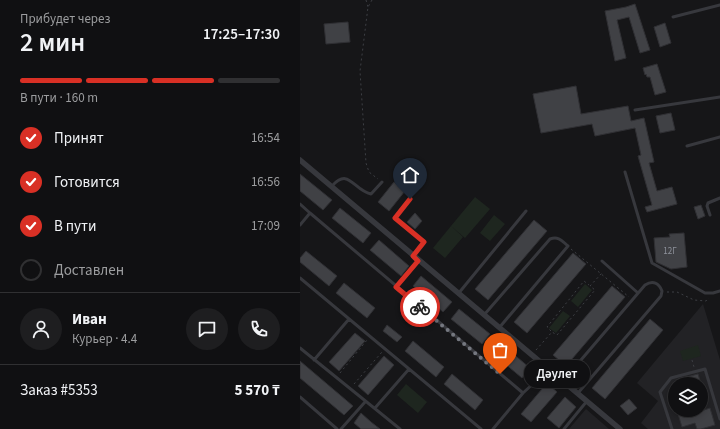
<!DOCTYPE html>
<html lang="ru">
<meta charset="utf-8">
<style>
body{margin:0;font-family:"Source Sans 3",sans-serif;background:#1e1e20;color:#f1f3f6;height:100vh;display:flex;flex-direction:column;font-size:15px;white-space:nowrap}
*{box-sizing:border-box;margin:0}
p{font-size:13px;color:#9c9d9f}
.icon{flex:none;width:22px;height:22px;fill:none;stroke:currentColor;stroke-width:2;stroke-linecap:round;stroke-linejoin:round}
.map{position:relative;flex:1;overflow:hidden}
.details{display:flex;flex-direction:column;background:#101012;width:300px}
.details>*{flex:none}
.fabs{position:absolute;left:368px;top:377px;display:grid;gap:8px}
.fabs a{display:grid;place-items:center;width:40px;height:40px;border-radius:50%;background:#101012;box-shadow:0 2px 6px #0003,0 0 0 1px #303032;font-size:20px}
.pin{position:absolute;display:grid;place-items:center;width:34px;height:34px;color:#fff;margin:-41px -17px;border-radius:50% 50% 50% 0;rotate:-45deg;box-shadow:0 0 4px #0007}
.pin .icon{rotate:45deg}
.courier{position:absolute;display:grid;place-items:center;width:40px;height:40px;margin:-20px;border:3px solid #d93025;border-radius:50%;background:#fff;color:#222;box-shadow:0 1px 5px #0007}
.bubble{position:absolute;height:28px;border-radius:14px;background:#101012;box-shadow:0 2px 6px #0003,0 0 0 1px #303032;font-size:13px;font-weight:600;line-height:28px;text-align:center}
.head em{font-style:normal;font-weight:600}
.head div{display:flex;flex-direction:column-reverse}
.head{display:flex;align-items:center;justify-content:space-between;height:68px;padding:0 20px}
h1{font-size:26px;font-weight:600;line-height:30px}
.bar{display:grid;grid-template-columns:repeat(4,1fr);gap:6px 4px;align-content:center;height:48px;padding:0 20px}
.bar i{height:5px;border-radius:3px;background:#303032}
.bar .current{background:#d93025}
.bar p{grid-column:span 4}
.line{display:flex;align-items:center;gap:10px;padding:0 20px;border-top:1px solid #303032}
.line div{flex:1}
.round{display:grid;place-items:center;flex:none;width:42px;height:42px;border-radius:21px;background:#1e1e20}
ol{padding:0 20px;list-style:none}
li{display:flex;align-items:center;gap:12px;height:44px}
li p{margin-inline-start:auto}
li .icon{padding:4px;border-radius:50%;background:#d93025;color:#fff;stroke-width:4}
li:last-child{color:#9c9d9f}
li i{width:22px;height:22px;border:2px solid #303032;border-radius:50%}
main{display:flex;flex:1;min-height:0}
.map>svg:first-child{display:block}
</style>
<main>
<section class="details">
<div class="head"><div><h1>2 мин</h1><p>Прибудет через</p></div><em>17:25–17:30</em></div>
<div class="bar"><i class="current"></i><i class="current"></i><i class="current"></i><i></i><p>В пути · 160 m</p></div>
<ol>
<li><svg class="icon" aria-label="check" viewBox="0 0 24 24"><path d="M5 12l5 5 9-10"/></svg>Принят<p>16:54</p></li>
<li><svg class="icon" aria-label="check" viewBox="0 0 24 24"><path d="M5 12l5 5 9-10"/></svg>Готовится<p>16:56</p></li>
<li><svg class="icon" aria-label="check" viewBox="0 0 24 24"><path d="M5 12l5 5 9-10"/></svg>В пути<p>17:09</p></li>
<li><i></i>Доставлен</li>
</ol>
<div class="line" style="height:72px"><a class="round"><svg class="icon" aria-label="person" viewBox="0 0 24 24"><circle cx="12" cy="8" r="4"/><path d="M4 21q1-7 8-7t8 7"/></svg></a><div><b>Иван</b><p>Курьер · 4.4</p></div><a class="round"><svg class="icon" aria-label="chat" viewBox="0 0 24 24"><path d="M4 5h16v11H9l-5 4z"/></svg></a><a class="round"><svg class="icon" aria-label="phone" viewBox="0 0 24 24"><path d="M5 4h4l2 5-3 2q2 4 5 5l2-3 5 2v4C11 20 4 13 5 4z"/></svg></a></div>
<div class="line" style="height:52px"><div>Заказ #5353</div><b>5 570 ₸</b></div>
</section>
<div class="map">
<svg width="420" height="429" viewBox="0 0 420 429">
<rect width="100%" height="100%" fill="#161618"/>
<path fill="#222225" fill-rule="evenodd" d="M403,304L420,360V429H348L341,423L358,401L337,383ZM375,384H401V410H375Z
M286,409L309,429H269Z"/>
<path fill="#1e261f" d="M175,197L190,209L165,238L151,226Z
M194,215L205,224L190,241L180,233Z
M151,226L163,237L145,258L133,248Z
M285,284L292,290L278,307L271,301Z
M263,311L270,316L256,333L249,328Z
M398,345L401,356L383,361L380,351Z
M106,384L127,402L118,413L97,395Z"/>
<path fill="#404145" stroke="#303034" d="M335,4L350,50L340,53L329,17L317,20L326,58L315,61L305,11L326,7Z
M48,22L50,42L26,44L24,24Z
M365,23L371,43L360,47L354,27Z
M357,64L366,92L355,95L350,77H347L346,74L345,75L343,68Z
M276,86L281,114L328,106L331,121L344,118L354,162L349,163L357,191L372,187L377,204L347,212L345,207L352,205L338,156L341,155L335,128L295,136L292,124L241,133L233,94Z
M371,113L375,130L360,133L356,116Z
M0,174L32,200L23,210L0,191Z
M94,182L105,191L89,211L78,202Z
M401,205L405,216L398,219L394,207Z
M40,208L71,233L63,243L32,218Z
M115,213L122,221L115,229L107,222Z
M234,220L247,231L188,300L175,289Z
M384,233L387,267L371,269L356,262L354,238L370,237L369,234Z
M79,240L109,266L101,276L70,250Z
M6,251L37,276L29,286L0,262V258Z
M273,253L286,264L227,333L214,322Z
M121,276L152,302L143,312L113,286Z
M44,283L75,308L67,318L36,293Z
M312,286L325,297L266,366L253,355Z
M159,309L190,334L182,344L151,319Z
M350,319L363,330L305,399L292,388Z
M87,325L102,337L97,342L83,331Z
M55,333L65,341L39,371L29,362Z
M113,341L144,367L136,377L105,351Z
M199,342L230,368L222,378L191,352Z
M84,356L94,365L68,395L58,386Z
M0,361L53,406L44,415L0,378Z
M152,374L183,400L175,410L144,384Z
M398,374L401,384H384L383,378Z
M247,383L257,392L231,422L221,414Z
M265,397L276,407L259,428L247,418Z
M329,399L337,408L328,415L320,406Z
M410,408L415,425L401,429H397L395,423L382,427L378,414L384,412L383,410H397L398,412Z
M61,413L71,422L80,429H61L54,423Z"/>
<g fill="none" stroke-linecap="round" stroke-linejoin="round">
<path stroke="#3d3f44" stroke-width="1" stroke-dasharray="2 3" stroke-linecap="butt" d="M66,0L68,7
M72,0L68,7L60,71L66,163L69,172L78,179
M271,249L329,297
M367,292H377L394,300L406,301L409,298
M251,331L247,327L284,281L289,285
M236,350L252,332L257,335L295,290L290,286L302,273
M392,360L394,367
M40,373L67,340
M54,384L82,352"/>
<path stroke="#37383d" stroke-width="3" d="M373,17L420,5
M335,110L420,97
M387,146L420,137
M325,172L352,263L405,293H413L420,291
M32,186C49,167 53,190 71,194L82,182
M110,199L95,218L124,242L113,256
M0,204L10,213
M410,215L407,206L408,203L420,198
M0,225L10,213L223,393
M302,261L338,293
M0,278L181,429
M96,287L118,261
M158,294L226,211
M184,315L250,239C259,236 262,241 268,246L199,328
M0,348L100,429
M14,360L49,319
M263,381L345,285C353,280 359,283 362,291L361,296L278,393
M0,397L37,429
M75,408L109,369
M41,429L65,402
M193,429L223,393L249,369
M264,429L287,401
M372,429L360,392L371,378L405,369L420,419"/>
<path stroke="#37383d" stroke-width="5.5" d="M0,160L320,429"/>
</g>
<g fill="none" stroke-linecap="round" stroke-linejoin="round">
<path stroke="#757880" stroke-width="4" stroke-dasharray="0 7.2" d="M120,307L200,374"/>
<path stroke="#d93025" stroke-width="5" d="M110,199L95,218L124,242L113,256L118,261L96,287L120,307"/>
</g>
<g text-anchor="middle" stroke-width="3" stroke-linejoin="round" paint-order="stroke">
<g font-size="9" fill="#8e929b">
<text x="370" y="254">12Г</text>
</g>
</g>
</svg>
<div class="fabs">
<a><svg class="icon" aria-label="layers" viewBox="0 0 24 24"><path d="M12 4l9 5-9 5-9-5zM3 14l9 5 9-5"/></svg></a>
</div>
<div class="pin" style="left:200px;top:374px;background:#ea580c"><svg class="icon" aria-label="bag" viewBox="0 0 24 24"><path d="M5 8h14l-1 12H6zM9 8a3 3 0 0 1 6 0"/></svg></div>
<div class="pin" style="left:110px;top:199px;background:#1f2937"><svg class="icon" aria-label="home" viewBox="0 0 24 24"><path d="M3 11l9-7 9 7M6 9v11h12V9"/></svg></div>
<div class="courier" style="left:120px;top:307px"><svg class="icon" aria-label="bike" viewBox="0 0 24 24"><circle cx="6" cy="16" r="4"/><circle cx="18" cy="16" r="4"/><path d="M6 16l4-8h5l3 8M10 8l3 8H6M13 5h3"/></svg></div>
<div class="bubble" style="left:224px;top:360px;width:66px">Дәулет</div>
</div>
</main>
